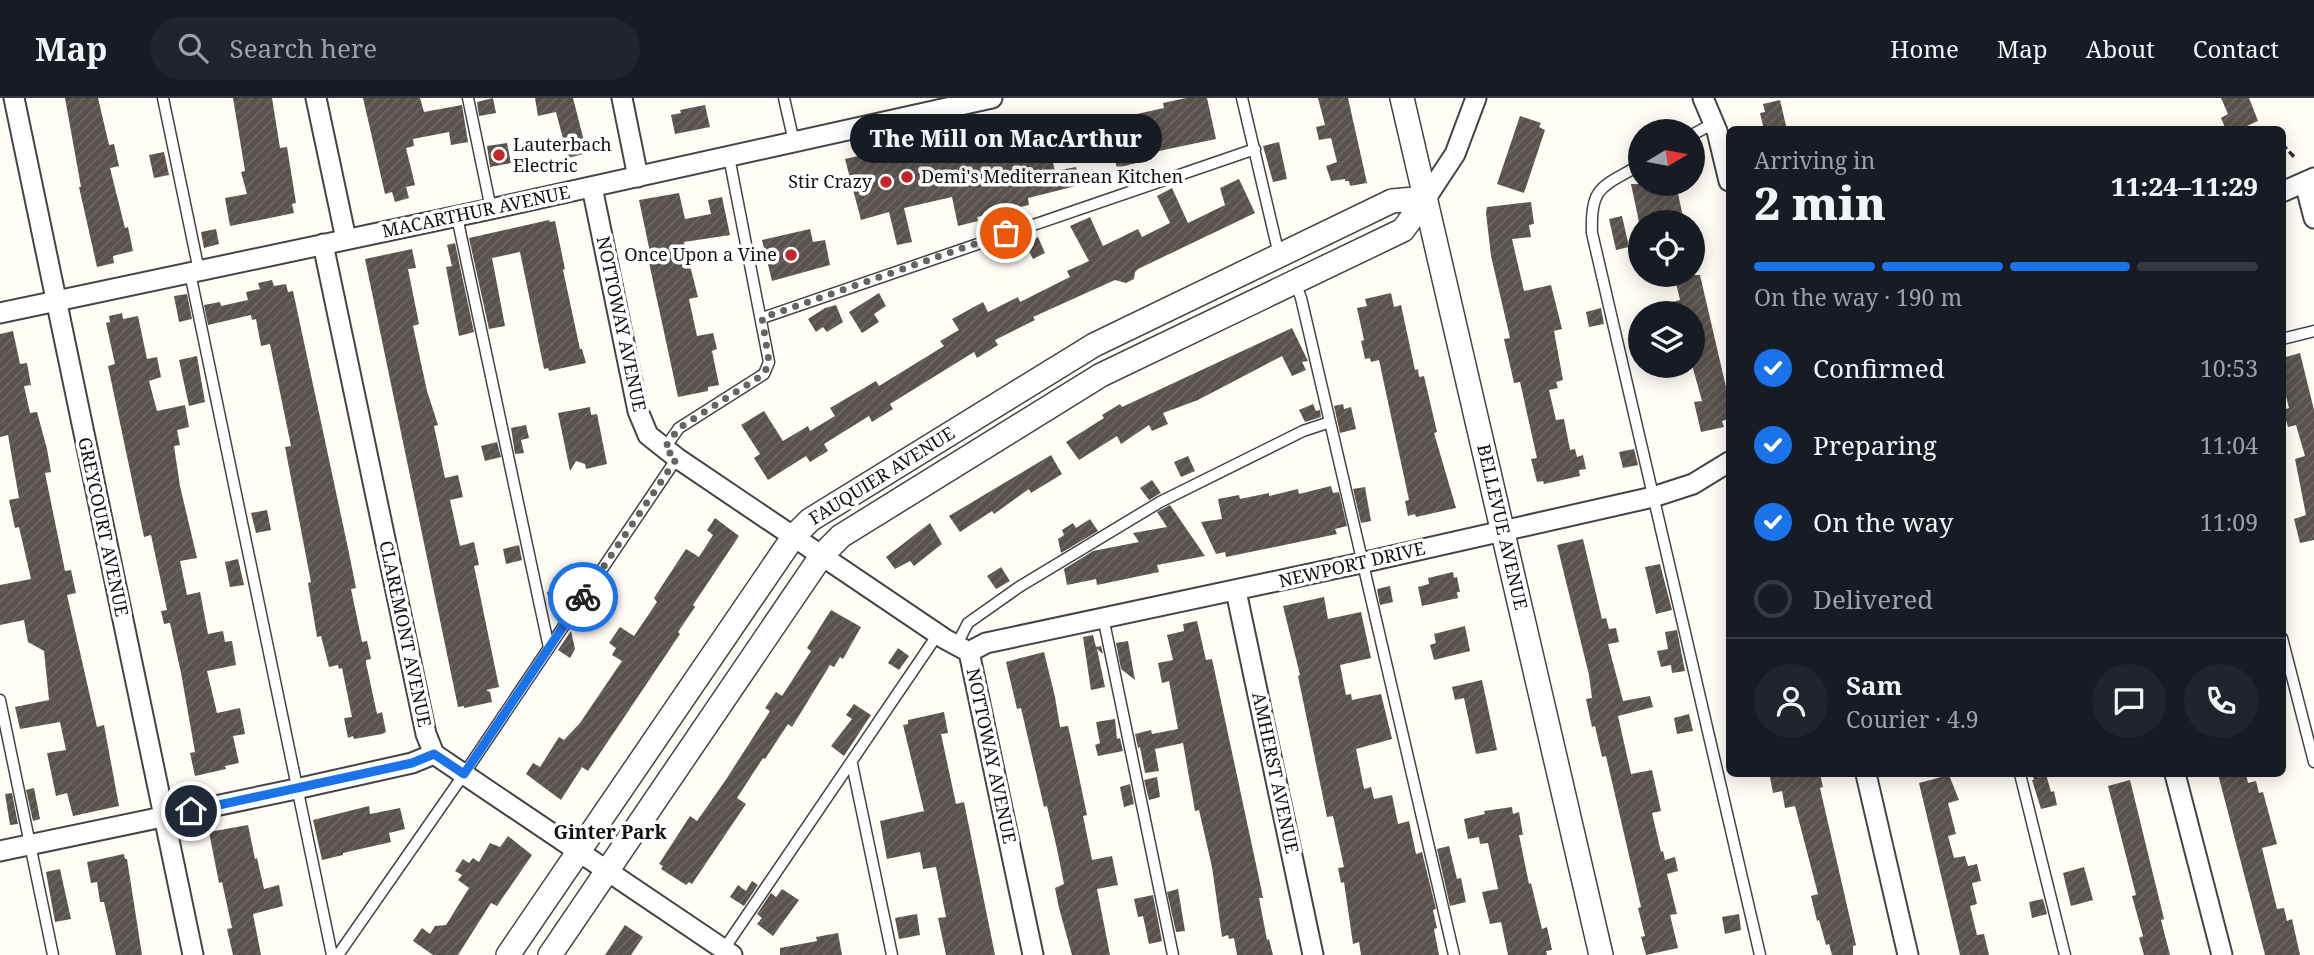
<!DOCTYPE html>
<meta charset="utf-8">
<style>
body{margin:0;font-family:"Noto Serif",serif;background:#20242c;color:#f1f3f6;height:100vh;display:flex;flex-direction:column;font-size:26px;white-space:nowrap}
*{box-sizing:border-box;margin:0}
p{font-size:23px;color:#9ea1a6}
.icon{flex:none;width:38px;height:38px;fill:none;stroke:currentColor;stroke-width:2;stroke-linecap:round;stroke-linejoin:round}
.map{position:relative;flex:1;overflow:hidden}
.side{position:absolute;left:1726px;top:28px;width:560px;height:651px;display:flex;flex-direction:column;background:#171b24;border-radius:10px;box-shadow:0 4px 18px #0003}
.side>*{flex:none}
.needle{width:46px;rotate:80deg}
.tools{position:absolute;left:1628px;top:21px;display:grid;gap:14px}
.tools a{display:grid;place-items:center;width:77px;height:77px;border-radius:50%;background:#171b24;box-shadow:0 4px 18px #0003;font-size:35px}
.pin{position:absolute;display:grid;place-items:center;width:60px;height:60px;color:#fff;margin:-30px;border:4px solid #fff;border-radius:50%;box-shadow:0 2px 7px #0007}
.courier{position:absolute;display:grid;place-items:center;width:70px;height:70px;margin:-35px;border:5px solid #1a73e8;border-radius:50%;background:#fff;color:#222;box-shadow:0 2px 9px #0007}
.bubble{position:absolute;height:49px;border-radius:24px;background:#171b24;box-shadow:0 4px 18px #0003;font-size:23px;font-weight:800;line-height:49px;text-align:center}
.headline em{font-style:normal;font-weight:800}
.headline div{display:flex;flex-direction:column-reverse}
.headline{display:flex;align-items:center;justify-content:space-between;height:119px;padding:0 28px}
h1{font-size:46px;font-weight:800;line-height:52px}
.bar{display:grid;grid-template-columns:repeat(4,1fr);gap:10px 7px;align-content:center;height:84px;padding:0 28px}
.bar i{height:9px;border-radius:5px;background:#363941}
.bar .on{background:#1a73e8}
.bar p{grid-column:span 4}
.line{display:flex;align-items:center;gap:18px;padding:0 28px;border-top:2px solid #363941}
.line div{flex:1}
.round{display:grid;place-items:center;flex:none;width:74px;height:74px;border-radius:37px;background:#20242c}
ol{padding:0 28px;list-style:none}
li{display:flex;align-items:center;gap:21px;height:77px}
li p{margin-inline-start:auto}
li .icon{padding:7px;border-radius:50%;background:#1a73e8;color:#fff;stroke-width:4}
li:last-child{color:#9ea1a6}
li i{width:38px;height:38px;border:4px solid #363941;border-radius:50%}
header{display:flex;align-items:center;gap:42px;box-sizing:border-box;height:98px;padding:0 35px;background:#171b24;border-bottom:2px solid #363941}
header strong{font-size:33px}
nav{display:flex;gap:38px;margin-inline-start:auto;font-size:24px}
.search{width:490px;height:63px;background:#20242c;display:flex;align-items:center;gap:18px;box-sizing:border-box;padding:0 24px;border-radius:38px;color:#9ea1a6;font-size:26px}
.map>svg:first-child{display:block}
</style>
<header>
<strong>Map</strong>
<div class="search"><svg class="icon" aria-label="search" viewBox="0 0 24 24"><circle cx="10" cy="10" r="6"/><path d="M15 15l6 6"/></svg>Search here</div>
<nav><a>Home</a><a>Map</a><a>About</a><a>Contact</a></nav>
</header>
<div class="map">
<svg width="2314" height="857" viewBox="0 0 2314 857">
<defs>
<pattern id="building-hatch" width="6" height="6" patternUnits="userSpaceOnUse" patternTransform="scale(1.75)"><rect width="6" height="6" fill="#5a524d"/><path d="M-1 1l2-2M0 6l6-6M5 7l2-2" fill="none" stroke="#6d6662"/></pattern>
</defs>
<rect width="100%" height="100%" fill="#fffdf5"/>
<path fill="url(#building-hatch)" d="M65,0H98L109,47L114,46L119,68L110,70L125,130L128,129L133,153L113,158L114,165L97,169L79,89H81Z
M233,0H272L280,50L287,49L296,105L292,106L294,115L230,128L225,100L247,96L241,74L245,73Z
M363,0H420L424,14L462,7L468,44L451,47L449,34L413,41L414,48L406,50L415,87L406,89L409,100L395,104L392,94L385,96Z
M493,0L496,15L479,18L477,4Z
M535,0H573L587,55L568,60L556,14L538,18Z
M1186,0H1207L1216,41L1159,53L1152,57V61L1117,70L1105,23L1164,10L1163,5Z
M1318,0H1348L1367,85L1350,88L1349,83H1345V81L1331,83L1326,68L1337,64L1331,40L1319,42L1316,29L1325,27Z
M2221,0H2249L2258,23L2238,32H2226L2221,20L2228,16Z
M1780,2L1787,32H1764L1760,15L1765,14L1763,6Z
M705,7L710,29L675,36L671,17L681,15L680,12Z
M1520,18L1541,25L1539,29L1545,32L1524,95L1497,86Z
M1043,21L1055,73L1076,69L1080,87L1028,100L1029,107L977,119L978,123L958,128L952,99L904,110L912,144L897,147L889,114L861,122L845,61L1010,23L1011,28Z
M1279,44L1287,81L1273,84L1263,48Z
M507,45L511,65L490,69L487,48Z
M164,54L169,77L154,80L149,57Z
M1239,81L1255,115L1138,171L1135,174L1134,181L1126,185L1115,182L1033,219L1035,222L995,242L998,247L977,260L974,254L890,306L893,311L872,324L869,318L824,346L828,353L810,364L806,358L768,382L754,360L760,356L741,327L764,313L783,343L808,328L810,333L835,318L830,310L876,283L879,288L944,248L940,243L959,232L952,221L983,204L988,214L1018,199L1020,204L1070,179L1067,173L1089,163L1070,128L1090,119L1103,148L1138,131L1142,139L1170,125L1157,98L1172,90L1188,125L1225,107L1220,90Z
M1631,86H1676L1684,124H1639Z
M679,95L685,121L711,116L708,102L722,99L730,137L684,144L698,199L689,201L697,238L713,235L717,251L712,253L719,287L708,289V293L678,299L648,160L651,159L639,102Z
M1531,104L1534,126L1529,127L1531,139L1512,141L1524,193L1551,187L1562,231L1554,233L1563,282L1556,284L1558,290L1549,292L1556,322L1564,321L1570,352L1575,351L1577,359L1583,357L1586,371L1579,372L1580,378L1544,386L1543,383L1537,384L1531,361L1537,360L1520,284L1514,285L1504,241L1510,240L1491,158L1486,115L1487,109Z
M1622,118L1629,149L1616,152L1609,121Z
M549,122L550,124L555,123L565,171L563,172L580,251H582L586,265L549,273L548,270L544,271L520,154L492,160L505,228L489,231L469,140Z
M216,131L219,146L204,150L201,134Z
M810,131L813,144L825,142L830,167L772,183L762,142Z
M1038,139L1045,155L1033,161L1025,145Z
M455,145L474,234L459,238L446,169L452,168L447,147Z
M412,151L416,170L408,171L419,226L413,228L427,293L438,327L434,328L445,380L458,377L463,399L450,402L460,448L474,444L479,467L474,468L499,589L486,592L490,594L492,604L464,610V608L458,609L365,161Z
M1674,177H1700L1729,302V321L1722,323L1724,329L1701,334L1694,304L1702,303L1692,267V215H1650L1649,210L1680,202Z
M272,182L274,188L286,186L288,194L293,193L349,455L356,490L351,491L362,544L367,543L371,561L366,562V565L377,616L382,614L386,634L382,636L354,641L353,638L348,640L344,620L352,619L342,570L339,571L338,567L329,569L321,538L317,539L308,485L311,484L285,349L291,348L270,246L261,248L256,221L252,222L251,217L208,227L204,207L220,204L221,208L248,202L246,194L260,191L258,185Z
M879,195L886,208L874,216L879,224L862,235L849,214Z
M1391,195L1394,209L1401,207L1415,272L1418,271L1419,279L1424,278L1437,334L1434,335L1456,410L1416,419L1415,416L1408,418L1405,403L1409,402L1379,262L1371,264L1370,260L1365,261L1361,243L1364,242L1357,210L1367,208L1365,201Z
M187,196L192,221L179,224L174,198Z
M836,207L843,224L827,234L823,229L816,234L808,221L825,210Z
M1601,210L1604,226L1589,229L1586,214Z
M122,215L123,221L138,218L147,261L157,259L161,279L149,283L157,313L185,307L189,329L177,332L180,347L174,348L180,388L197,460L180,463L187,497L200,494L208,536L223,533L225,544L232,543L236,567L207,573L217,615L240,610L245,636L233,638L239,665L225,668L226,671L195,678L190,655L195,654L181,575L170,525L164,526L161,513L167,512L151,437L144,439L108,268L115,266L106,225L110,224L109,218Z
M1292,230L1308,263L1302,264L1306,272L1292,278L1282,258L1198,302L1163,315L1168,326L1152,333L1149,327L1121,346L1117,338L1079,362L1066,344L1104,320L1102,317L1120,306L1122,309Z
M13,233L20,266L27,265L31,287L24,288L30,315L37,314L47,351L51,374L45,375L65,473L71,472L76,495L67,497L97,629L104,627L119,708L73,718L67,695L56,698L47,655L66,652L60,624L20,631L15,609L49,602L44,553L28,544L24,522L0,527V487L31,481L19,429L15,430L9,402L19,400L8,337L0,339V236Z
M2300,255L2314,312V442L2300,445L2294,421L2306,417L2295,361L2305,358L2296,327L2288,329L2283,312L2289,310L2282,282V260Z
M197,258L205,304L189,308L179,262Z
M1313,306L1316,313L1320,312L1321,319L1305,324L1299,312Z
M1343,306L1344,311L1351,309L1356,331L1340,335L1334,308Z
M590,309L591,317L597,316L607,366L586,371L585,366L576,363L570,373L558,315Z
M526,327L529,340L521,342L524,355L515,356L511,330Z
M497,344L501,359L485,363L481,348Z
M1634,351L1638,367L1623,370L1619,354Z
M1051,357L1062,376L1031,395L1029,391L994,416L992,413L960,434L949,418Z
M1188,358L1195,373L1181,379L1174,364Z
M1152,382L1161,395L1149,402L1140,390Z
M1331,388L1333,395L1339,394L1347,428L1335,431L1337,436L1226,459L1225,454L1216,456L1201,424L1222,421L1218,401L1239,397L1240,401L1269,395V398L1298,391L1299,396Z
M1365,389L1371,423L1361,425L1353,391Z
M1170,407L1205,458L1157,467L1159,474L1097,487L1096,481L1067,487L1064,471L1093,453L1139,444L1133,435L1167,429L1157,414Z
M267,412L271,432L256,435L251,415Z
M715,420L739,438L693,507L695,509L678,534L680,536L619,627L588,673L582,669L561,702L526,676L533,665L540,669L559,639L564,642L580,625L622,563L612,557L616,550L609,545L620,529L634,538L657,504L654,500L686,451L699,459L713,437L707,432Z
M1090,421L1098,433L1061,455L1058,441L1064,437L1062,432L1073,425L1076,430Z
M930,425L942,446L914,468L910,463L895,471L886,459Z
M1583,441L1602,521L1606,520L1609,531L1616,530L1619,544L1608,546L1623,603L1650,598L1653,609L1618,618L1631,676L1652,672L1661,713L1652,715L1661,754L1663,753L1665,762L1675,759L1678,773L1667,776L1677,816L1670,817L1678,850L1646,857L1641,839L1645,838L1638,810L1641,809L1606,658L1602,659L1595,628L1592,629L1586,601L1592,600L1589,577L1557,447Z
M519,447L522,462L506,466L503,451Z
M238,461L244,487L230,489L225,464Z
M1660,466L1672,512L1656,516L1645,469Z
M1001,469L1010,483L996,491L987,478Z
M1453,474L1454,480L1457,479L1460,494H1457L1458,500L1422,508L1418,489L1429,486L1428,480Z
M1390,488L1393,504L1380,507L1377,491Z
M562,491L565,505L550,508L547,494Z
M1324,499L1328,521L1361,514L1371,560L1340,567L1346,597L1351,596L1352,602L1381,596L1392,641L1356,651L1364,691L1371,689L1374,701L1392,697L1398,726L1409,723L1416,756L1422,754L1436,811L1433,812L1437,830L1434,831L1439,857H1361L1359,844L1353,846L1344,784L1341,785L1338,770L1344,769L1333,718L1327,719L1298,578L1300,577L1283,508Z
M831,512L861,529L843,561L840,559L834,569L830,567L792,629L788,626L765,661L763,660L737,700L746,706L692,786L689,784L686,787L661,771L663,768L659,766L690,718L697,723L725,683L770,613L765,610L776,594L782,598L811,553L807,550Z
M1197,523L1206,562L1212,561L1260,785L1263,800H1259L1267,842L1269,841L1273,857H1237L1234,840L1229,841L1228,837L1222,839L1212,769L1199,712L1195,713L1183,645L1155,651L1159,673L1145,675L1140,649L1138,650L1135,636L1151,632L1152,636L1178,631L1169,583L1162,585L1158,565L1173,562L1167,537L1184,533L1183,526Z
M1465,528L1470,553L1434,562L1430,547L1436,545L1434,536Z
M1677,532L1685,573L1672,575L1671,567L1661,569L1657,553L1668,551L1665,534Z
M571,533L575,551L570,560L558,552Z
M1093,537L1096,549L1101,548L1103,556L1097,551L1105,589L1091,592L1083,539Z
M1128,543L1135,582L1121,571L1116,545Z
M898,550L909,558L899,572L888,565Z
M1044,554L1055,599L1060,629L1068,628L1071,641L1087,717L1083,718L1092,762L1112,758L1118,787L1097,791L1110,857H1072L1059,810L1055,790L1064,786L1057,751L1047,708L1044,709L1021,610L1017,611L1006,564Z
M1482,582L1497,652L1476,656L1464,600L1455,602L1452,589Z
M854,606L871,617L844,658L831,648L852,621L846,617Z
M944,614L948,635L941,636L956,706L964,704L995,857H946L938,820L946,819L936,769L923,771L920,754L887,761L880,723L924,713L903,627L908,626V622Z
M1689,616L1693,633L1677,636L1674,620Z
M1115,621L1117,641L1120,640L1123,653L1098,658L1095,647L1100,645L1096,624Z
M1786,676H1820L1823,689L1820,690L1856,847L1853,848V857H1832L1829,846L1826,847L1819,822L1817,823L1811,798L1818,796L1795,708L1785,710L1782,693L1773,695L1770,679Z
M2032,676H2046L2051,694L2054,693L2057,707L2041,711L2032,682H2034Z
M2218,676H2246L2248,685L2256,683L2259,695L2263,694L2277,746L2262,750L2277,811L2284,810L2287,823L2292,821L2300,857H2265Z
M1949,677L1959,702L1948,705L1956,736L1948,738L1954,760L1965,758L1968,768L1977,766L1981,783L1972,785L1977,806L1970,808L1977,837L1984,836L1989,857H1960L1919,685Z
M1157,679L1160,699L1149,702L1144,682Z
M2130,682L2164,821L2161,822L2170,857H2144L2139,840L2143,838L2132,798L2136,797L2108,688Z
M1130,686L1134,706L1124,709L1120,689Z
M34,690L40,721L33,723L26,692Z
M12,695L18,726L10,727L5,696Z
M369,708L370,716L400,710L405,731L389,735L391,744L343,755V757L322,762L313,722Z
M1512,709L1513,716L1519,714L1523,737H1519L1529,786L1531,785L1542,831L1547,829L1552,852L1546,853L1547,857H1508L1501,824L1490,826L1482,794L1498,791L1488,745L1480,746L1479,739L1468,741L1464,721L1485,716L1484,713Z
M248,727L255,761L257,760L264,791L279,787L283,808L253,816L261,857H233L227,831L232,830L222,784L219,785L209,734Z
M508,738L532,757L497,808L491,805L458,857H433L413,843L422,830L430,836L435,828L446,827L469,790L458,782L462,777L455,773L463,761L469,765L473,760L479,764L490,745L500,749Z
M1449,748L1457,781L1461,780L1466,804L1450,808L1437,751Z
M124,756L125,761H127L142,857H116L104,804H100L97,784L91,785L87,764Z
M2084,769L2093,802L2071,808L2063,775Z
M60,771L71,821L55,824L46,774Z
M752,783L758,787L744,808L730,799L738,787L746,793Z
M782,791L799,802L773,838L757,826L762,820L757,816L771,795L776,799Z
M1178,791L1185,833L1176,834L1167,794Z
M1153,797L1162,843L1149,846L1143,818L1138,819L1134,801Z
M2043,801L2047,816L2032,820L2029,804Z
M917,816L920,837L899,841L895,820Z
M1739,816L1741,832L1725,836L1722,819Z
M625,827L643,839L631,857H605Z
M838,835L842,857H780V850L817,843L816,839Z"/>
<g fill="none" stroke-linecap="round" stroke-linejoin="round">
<defs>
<path id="service" d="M163,0L199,173
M468,0L491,111
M784,0L794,44
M1242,0L1279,157
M1692,37L1714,25
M1640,67C1602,89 1590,88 1592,135L1760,857
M457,119L549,550
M190,175L332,857
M762,220L1255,51
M2282,241L2314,233
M1330,324L1454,857
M664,351L679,330L764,276L769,264L729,59
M1103,519L1173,857
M2282,540L2314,664
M956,548L968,525L1019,489L1160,404L1303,333L1330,324L1301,200L1295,184
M0,602L53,857
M852,666L892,857
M2020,676L2065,857
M722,854L938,536
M338,857L464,676L677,360"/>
<path id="minor" d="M14,0L193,857
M316,0L346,141
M622,0L638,79
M1703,0L1717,33L1729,83
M2305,85L2314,120
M592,89L638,313L648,337L677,360L945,541L969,554L1033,857
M2282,94L2314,80
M1426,100L1455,56L1476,0
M323,146L426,636L434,656L732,857
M0,215L491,111L992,0
M1236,493L1313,857
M969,554L986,545L1361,465L1653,399L1693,386L1729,364
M1866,676L1908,857
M2175,676L2222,857
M0,753L296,691L412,665L434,656"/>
<path id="tertiary" d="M1402,0L1601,857
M508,857L794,438L810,422L1094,247L1392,103L1426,100
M550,857L822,457L841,438L1101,277L1403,132L1426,100"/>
</defs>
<use href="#service" stroke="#444" stroke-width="13"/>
<use href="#minor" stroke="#444" stroke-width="23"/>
<use href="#tertiary" stroke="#444" stroke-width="26"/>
<path stroke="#333" stroke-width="3.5" stroke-dasharray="7 3.5" stroke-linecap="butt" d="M2258,29L2260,32
M2282,46L2296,61"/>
<use href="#service" stroke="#fff" stroke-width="10"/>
<use href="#minor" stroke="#fff" stroke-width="19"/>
<use href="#tertiary" stroke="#fff" stroke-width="23"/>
</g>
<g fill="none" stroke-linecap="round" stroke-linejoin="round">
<path stroke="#646461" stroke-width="7" stroke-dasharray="0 12.6" d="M583,499L677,360L664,351L679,330L764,276L769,264L762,220L1006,135"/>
<path stroke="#1a73e8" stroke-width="9" d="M191,713L412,665L434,656L464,676L583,499"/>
</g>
<g fill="#c4262e" stroke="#fff" stroke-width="2.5">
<circle cx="499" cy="57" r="7"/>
<circle cx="907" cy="79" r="7"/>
<circle cx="886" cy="84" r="7"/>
<circle cx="791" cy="157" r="7"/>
</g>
<g text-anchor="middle" stroke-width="7" stroke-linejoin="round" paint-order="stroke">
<g font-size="18" fill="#111" stroke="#fff" text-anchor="start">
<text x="513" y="53">Lauterbach<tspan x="513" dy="21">Electric</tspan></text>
<text x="921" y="85">Demi's Mediterranean Kitchen</text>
<text x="872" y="90" text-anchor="end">Stir Crazy</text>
<text x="777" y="163" text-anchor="end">Once Upon a Vine</text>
</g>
<g font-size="18" fill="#111" stroke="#fff">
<text transform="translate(476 114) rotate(-12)" y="6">MACARTHUR AVENUE</text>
<text transform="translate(621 226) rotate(78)" y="6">NOTTOWAY AVENUE</text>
<text transform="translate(882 378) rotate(-32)" y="6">FAUQUIER AVENUE</text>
<text transform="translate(103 429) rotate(78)" y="6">GREYCOURT AVENUE</text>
<text transform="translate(1502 429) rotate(77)" y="6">BELLEVUE AVENUE</text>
<text transform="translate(1352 467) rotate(-13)" y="6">NEWPORT DRIVE</text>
<text transform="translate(405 536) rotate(78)" y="6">CLAREMONT AVENUE</text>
<text transform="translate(991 658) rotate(78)" y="6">NOTTOWAY AVENUE</text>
<text transform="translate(1275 675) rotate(78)" y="6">AMHERST AVENUE</text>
</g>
<g font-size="19" font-weight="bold" fill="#111" stroke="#fff">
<text x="610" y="741">Ginter Park</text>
</g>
</g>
</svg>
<div class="tools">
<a><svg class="needle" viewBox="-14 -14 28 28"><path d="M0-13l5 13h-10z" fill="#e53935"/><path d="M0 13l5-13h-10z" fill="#9ea1a6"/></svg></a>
<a><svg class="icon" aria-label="locate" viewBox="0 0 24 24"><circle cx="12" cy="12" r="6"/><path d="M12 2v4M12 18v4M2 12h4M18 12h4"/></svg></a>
<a><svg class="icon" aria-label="layers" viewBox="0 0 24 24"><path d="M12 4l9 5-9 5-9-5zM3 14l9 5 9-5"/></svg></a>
</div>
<div class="pin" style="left:1006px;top:135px;background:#ea580c"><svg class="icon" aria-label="bag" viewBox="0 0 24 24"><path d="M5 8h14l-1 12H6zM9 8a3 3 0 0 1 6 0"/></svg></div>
<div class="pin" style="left:191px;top:713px;background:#1f2937"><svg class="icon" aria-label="home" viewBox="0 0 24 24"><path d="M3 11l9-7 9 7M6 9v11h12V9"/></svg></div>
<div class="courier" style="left:583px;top:499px"><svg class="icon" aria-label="bike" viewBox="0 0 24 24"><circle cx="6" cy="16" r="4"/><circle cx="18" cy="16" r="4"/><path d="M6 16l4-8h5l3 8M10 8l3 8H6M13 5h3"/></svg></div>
<div class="bubble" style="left:850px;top:16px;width:312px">The Mill on MacArthur</div>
<section class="side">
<div class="headline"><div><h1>2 min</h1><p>Arriving in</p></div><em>11:24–11:29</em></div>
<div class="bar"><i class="on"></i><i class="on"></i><i class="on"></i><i></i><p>On the way · 190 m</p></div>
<ol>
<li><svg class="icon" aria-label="check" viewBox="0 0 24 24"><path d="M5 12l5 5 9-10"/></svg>Confirmed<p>10:53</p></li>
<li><svg class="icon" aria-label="check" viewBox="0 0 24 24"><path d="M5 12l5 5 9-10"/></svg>Preparing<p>11:04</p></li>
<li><svg class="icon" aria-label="check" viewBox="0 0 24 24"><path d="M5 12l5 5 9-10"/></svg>On the way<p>11:09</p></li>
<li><i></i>Delivered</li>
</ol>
<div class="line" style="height:126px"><a class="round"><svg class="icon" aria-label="person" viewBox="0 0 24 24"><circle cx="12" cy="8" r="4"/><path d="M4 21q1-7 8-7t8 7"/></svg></a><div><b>Sam</b><p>Courier · 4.9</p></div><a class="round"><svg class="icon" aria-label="chat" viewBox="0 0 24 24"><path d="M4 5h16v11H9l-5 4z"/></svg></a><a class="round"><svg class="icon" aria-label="phone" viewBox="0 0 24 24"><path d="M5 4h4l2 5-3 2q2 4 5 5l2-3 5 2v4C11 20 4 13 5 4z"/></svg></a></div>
</section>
</div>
